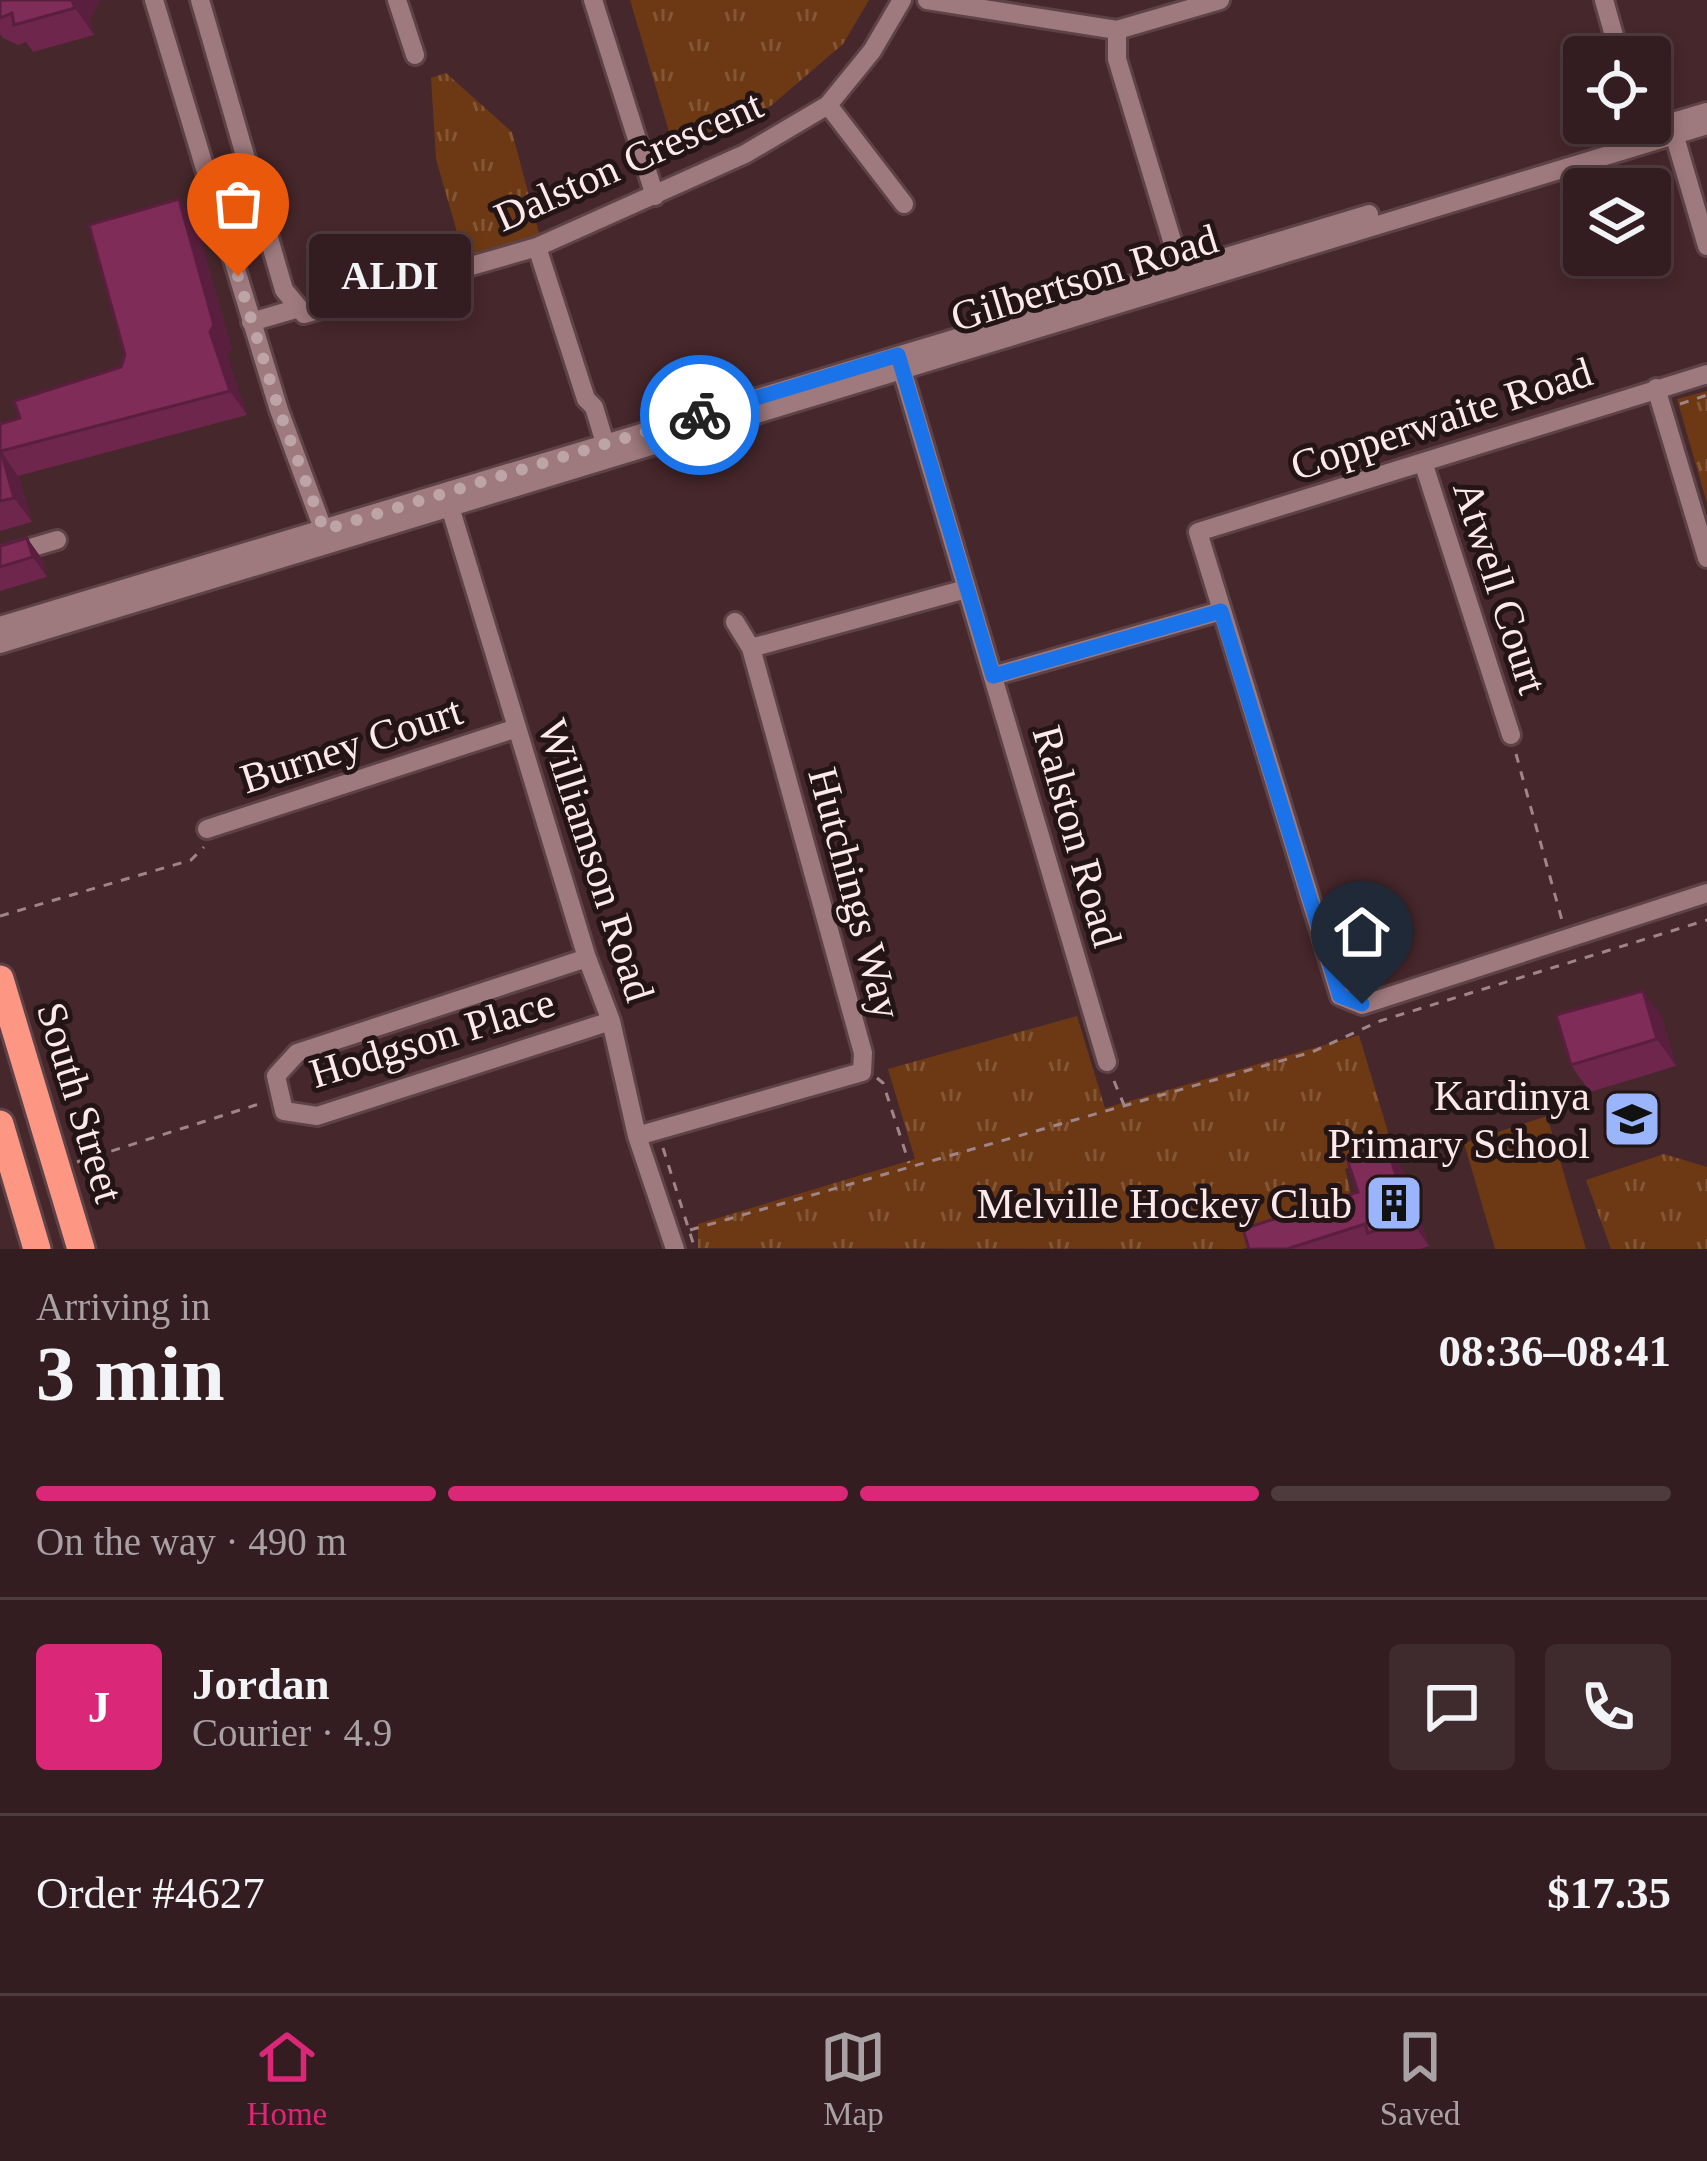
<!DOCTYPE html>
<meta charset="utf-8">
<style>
body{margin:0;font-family:"Times New Roman",serif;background:#3f2a2d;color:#f1f3f6;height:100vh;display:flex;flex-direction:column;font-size:45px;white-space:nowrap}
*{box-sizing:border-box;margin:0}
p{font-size:39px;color:#a9a2a5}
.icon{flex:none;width:66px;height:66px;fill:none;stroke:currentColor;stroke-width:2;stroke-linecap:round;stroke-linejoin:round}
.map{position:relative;height:1249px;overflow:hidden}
.sheet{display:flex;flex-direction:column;background:#341d20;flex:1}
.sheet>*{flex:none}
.buttons{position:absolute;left:1563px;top:36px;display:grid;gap:24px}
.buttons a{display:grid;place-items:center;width:108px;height:108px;border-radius:12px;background:#341d20;box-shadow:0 6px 18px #0003,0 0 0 3px #4e3b3e;font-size:60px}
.pin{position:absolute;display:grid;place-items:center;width:102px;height:102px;color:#fff;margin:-123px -51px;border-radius:50% 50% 50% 0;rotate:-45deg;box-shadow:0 0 12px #0007}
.pin .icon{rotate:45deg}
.courier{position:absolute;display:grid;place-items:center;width:120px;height:120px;margin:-60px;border:9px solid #1a73e8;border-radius:50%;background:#fff;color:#222;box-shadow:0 3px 15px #0007}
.bubble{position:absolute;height:84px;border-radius:12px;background:#341d20;box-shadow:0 6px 18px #0003,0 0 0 3px #4e3b3e;font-size:39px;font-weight:700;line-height:84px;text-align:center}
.headline em{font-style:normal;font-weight:700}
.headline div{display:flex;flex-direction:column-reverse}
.headline{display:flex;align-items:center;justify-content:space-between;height:204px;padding:0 36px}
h1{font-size:78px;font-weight:700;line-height:90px}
.bar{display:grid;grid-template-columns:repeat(4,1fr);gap:18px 12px;align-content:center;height:144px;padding:0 36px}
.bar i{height:15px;border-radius:9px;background:#4e3b3e}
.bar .current{background:#db2777}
.bar p{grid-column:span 4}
.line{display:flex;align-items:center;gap:30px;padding:0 36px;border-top:3px solid #4e3b3e}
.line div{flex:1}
.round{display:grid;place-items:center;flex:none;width:126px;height:126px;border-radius:12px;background:#3f2a2d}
.menu{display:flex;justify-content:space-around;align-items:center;height:168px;border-top:3px solid #4e3b3e;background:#341d20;font-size:33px;color:#a9a2a5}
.menu a{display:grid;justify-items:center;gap:6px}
.menu .current{color:#db2777}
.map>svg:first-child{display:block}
</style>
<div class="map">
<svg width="1707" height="1249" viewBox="0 0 1707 1249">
<defs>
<pattern id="park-tufts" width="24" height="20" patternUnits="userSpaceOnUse" patternTransform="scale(3)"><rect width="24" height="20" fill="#6d3914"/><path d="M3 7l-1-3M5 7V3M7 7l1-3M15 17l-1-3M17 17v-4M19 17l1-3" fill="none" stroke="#835636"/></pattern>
</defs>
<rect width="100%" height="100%" fill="#46272b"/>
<path fill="#6d3914" d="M1547,1116L1586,1249H1495L1464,1143Z"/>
<path fill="url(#park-tufts)" d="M630,0H869L843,44L772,105L694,151L682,153L673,145Z
M446,73L512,132L540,237L465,260L436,159L431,78Z
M1707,391V503L1677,399Z
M1077,1016L1105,1108L1359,1035L1393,1149L1345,1169L1356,1215L1242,1249L698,1248V1224L915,1159L888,1069Z
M1664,1154L1707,1167V1249H1611L1586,1180Z"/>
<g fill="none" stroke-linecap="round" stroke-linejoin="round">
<defs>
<path id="minor" d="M154,0L212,192L214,210L224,230L279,410L326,537
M200,0L284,290L304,314L537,247L745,154L828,105L872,51L902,0
M397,0L415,55
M593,0L655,196
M927,0L1117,30L1220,0
M1604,0L1620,57
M1117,30V59L1184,280
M828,105L904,204
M1672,127L1707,246
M1653,128L1707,112
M537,247L586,399L594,407L608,453
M251,322L299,308
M899,360L1107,1062
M1707,374L1198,532L1340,996L1362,1005L1707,893
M1656,388L1707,558
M1423,462L1511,735
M447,497L587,958L611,1021L637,1136L675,1249
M0,557L57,540
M0,626L1369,214
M0,644L1707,125
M751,648L966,589
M993,676L1221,611
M207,829L517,728
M587,958L297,1053L276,1076L284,1111L317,1116L611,1021
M637,1136L862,1072L863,1053L751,648L735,622"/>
<path id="highway" d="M0,979L81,1249
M0,1124L37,1249"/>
</defs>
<use href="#minor" stroke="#5d4347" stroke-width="24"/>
<use href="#highway" stroke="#5d4347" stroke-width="33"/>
<path stroke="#9f8588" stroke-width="3" stroke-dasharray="9 9" stroke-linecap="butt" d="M1680,404L1707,395
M1516,754L1563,924
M0,916L191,860L204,847
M877,1078L883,1083L909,1163
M1114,1081L1124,1105
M663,1148L695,1249
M77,1162L262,1103
M690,1230L1312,1052L1380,1021L1707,920"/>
<use href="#minor" stroke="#9e797d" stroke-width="18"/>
<use href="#highway" stroke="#fd9683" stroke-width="27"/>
</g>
<path fill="#6e264d" d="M0,0H100L89,20L94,35L33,52L26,42L18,45L3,38L0,34Z
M179,199L196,224L232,349L227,356L247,415L18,476L32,522L0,531V421L1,424L20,418L121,367Z
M27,538L42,559L47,577L0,591V546Z
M1643,991L1662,1018L1676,1066L1590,1092L1571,1065Z
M1406,1174L1429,1246L1420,1249H1249Z"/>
<path fill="#5a1f3e" d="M72,0H100L89,20L94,35L75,8Z
M179,199L196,224L232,349L227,356L247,415L230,391L210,332Z
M1,451L18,476L32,522L14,498Z
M27,538L42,559L47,577L33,557Z
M1643,991L1662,1018L1676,1066L1657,1039Z
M1387,1147L1406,1174L1429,1246L1410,1219Z"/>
<path fill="#802c59" stroke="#5a1f3e" stroke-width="3" d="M0,0H72L75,8L14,25L12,13L0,18Z
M179,199L214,325L210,332L230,391L1,451L14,498L0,501V424L20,418L14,401L121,367L125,355L89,225Z
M27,538L33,557L0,567V546Z
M1643,991L1657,1039L1571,1065L1556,1015Z
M1387,1147L1410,1219L1368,1233L1365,1224L1287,1249H1249L1243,1229L1358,1192L1347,1159Z"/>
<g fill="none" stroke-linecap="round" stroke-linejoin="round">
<path stroke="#bda4a7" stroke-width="12" stroke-dasharray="0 21.6" d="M238,276L279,410L324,530L700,415"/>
<path stroke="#1a73e8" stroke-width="15" d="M700,415L898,355L993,676L1221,611L1340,996L1362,1004"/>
</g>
<defs>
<symbol id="school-square" viewBox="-11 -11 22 22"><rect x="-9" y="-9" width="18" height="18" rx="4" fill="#9bb5fd" stroke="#231516"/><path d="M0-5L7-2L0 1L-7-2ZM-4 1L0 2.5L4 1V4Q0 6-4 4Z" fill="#111"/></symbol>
<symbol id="building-square" viewBox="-11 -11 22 22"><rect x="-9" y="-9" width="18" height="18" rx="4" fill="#9bb5fd" stroke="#231516"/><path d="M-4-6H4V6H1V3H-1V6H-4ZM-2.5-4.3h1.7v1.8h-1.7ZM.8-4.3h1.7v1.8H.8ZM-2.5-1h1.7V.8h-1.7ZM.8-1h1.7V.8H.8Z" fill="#111"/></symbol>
</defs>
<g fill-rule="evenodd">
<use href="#school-square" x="1599" y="1086" width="66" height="66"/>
<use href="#building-square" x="1361" y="1170" width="66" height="66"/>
</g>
<g text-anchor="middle" stroke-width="10" stroke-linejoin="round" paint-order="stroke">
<g font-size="42" fill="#fde8ea" stroke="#231516">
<text transform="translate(628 160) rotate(-24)" y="15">Dalston Crescent</text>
<text transform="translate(1084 277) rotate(-17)" y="15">Gilbertson Road</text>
<text transform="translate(1441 418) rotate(-18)" y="15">Copperwaite Road</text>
<text transform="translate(1501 587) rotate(72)" y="15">Atwell Court</text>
<text transform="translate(351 744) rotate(-18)" y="15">Burney Court</text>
<text transform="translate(1078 836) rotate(74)" y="15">Ralston Road</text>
<text transform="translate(597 860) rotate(72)" y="15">Williamson Road</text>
<text transform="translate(856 893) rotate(75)" y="15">Hutchings Way</text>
<text transform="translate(432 1037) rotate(-17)" y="15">Hodgson Place</text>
<text transform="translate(81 1102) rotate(73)" y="15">South Street</text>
</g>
<g font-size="42" fill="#fde8ea" stroke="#231516" text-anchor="end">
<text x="1590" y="1110">Kardinya<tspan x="1590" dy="48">Primary School</tspan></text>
<text x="1352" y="1218">Melville Hockey Club</text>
</g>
</g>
</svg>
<div class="buttons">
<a><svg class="icon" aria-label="locate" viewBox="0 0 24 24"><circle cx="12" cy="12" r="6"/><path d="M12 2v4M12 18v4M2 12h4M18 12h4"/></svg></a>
<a><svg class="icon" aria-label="layers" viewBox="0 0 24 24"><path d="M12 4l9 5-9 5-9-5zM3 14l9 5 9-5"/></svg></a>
</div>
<div class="pin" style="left:238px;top:276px;background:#ea580c"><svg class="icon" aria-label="bag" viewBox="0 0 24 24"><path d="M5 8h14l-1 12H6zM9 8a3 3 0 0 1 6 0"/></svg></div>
<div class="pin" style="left:1362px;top:1004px;background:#1f2937"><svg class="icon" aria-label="home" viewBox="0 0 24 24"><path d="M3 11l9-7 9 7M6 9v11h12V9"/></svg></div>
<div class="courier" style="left:700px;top:415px"><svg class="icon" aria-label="bike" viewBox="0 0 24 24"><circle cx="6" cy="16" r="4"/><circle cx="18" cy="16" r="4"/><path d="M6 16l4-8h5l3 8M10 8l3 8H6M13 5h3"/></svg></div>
<div class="bubble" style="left:309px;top:234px;width:162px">ALDI</div>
</div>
<section class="sheet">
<div class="headline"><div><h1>3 min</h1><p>Arriving in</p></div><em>08:36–08:41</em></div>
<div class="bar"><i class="current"></i><i class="current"></i><i class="current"></i><i></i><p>On the way · 490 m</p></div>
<div class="line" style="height:216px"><b class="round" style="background:#db2777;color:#fff">J</b><div><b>Jordan</b><p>Courier · 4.9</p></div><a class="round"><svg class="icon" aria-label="chat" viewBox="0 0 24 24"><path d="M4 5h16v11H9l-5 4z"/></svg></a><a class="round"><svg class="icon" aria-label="phone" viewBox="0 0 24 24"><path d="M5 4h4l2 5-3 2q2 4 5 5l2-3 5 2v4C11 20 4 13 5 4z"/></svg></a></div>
<div class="line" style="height:156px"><div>Order #4627</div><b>$17.35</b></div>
</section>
<nav class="menu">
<a class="current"><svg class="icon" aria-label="home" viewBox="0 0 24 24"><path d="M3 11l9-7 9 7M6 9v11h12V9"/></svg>Home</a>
<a><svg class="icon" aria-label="map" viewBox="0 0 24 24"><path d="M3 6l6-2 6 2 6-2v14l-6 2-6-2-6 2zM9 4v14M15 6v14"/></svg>Map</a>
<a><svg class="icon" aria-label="saved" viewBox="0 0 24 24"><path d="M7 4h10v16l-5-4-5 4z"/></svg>Saved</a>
</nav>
